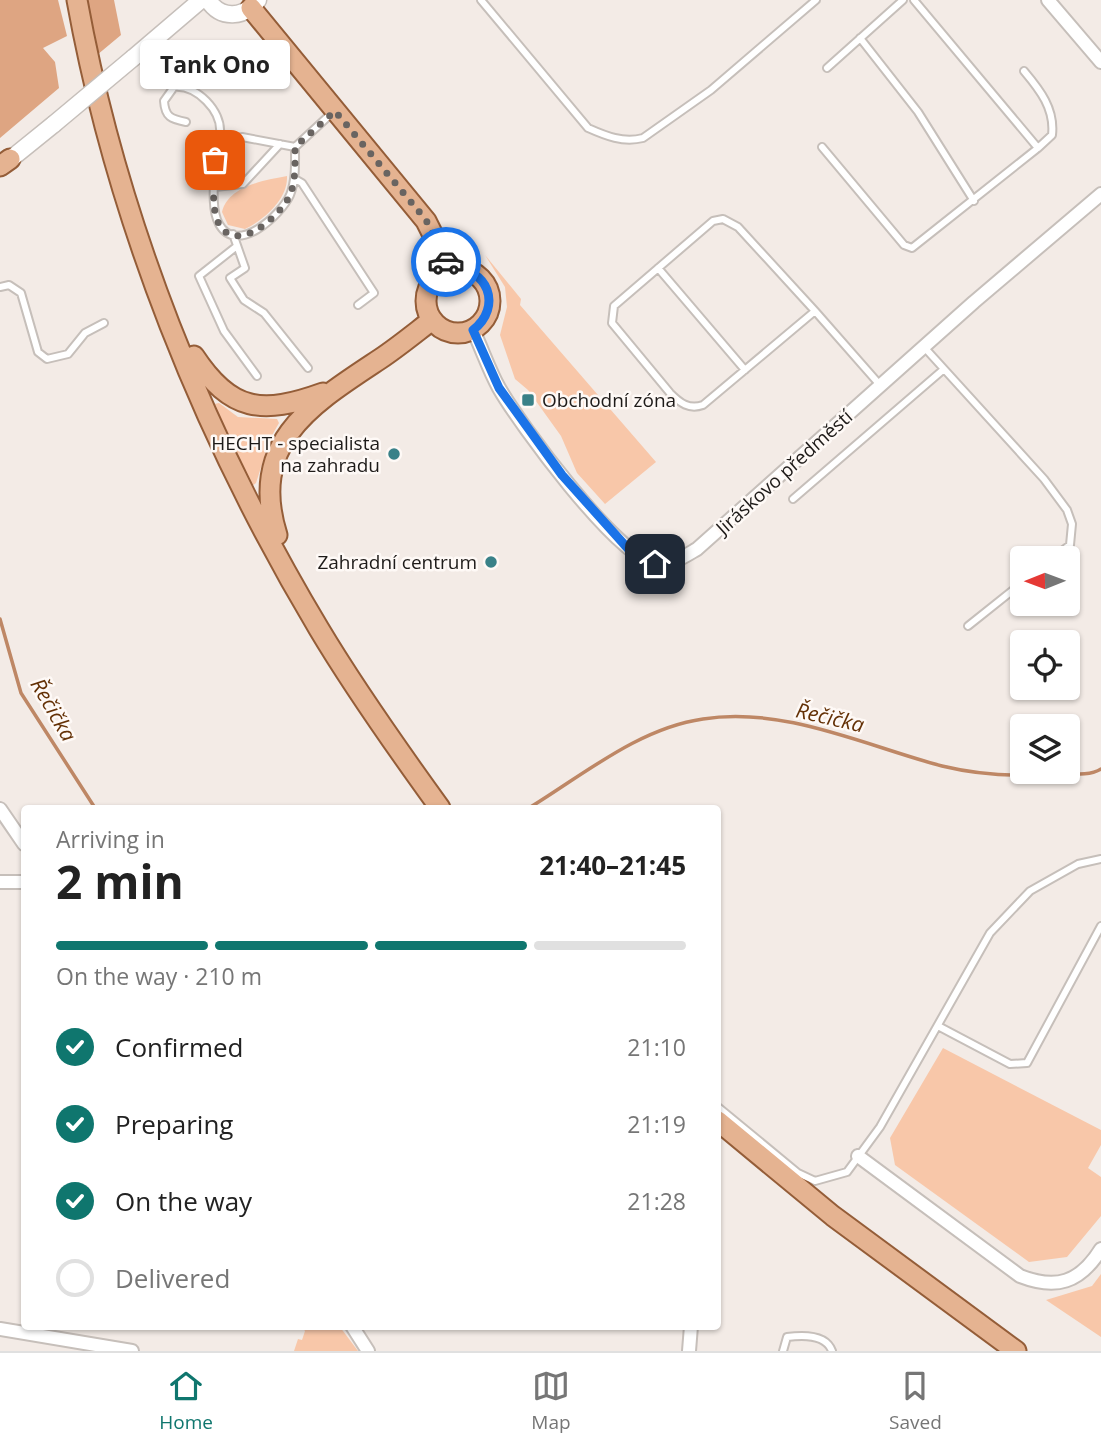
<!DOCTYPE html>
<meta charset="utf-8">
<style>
body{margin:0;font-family:"Open Sans",sans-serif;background:#f2f2f2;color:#222;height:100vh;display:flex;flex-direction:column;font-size:26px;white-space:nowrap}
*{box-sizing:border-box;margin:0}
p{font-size:23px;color:#767676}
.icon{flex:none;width:38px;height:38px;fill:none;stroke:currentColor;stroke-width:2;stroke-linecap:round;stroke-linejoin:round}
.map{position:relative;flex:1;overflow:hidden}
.sheet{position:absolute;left:21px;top:805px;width:700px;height:525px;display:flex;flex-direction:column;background:#fff;border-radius:7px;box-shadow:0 2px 5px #0004}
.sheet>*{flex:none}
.needle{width:46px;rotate:269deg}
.buttons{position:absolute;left:1010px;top:546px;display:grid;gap:14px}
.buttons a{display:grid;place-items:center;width:70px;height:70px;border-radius:7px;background:#fff;box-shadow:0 2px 5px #0004;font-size:35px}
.pin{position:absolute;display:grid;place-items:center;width:60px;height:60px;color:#fff;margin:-30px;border-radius:14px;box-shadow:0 4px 10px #0006}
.courier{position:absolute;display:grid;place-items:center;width:70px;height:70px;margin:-35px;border:5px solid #1a73e8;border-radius:50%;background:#fff;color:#222;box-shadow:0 2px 9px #0007}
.bubble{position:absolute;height:49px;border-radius:7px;background:#fff;box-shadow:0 2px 5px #0004;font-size:23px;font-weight:700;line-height:49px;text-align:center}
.overview em{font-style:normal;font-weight:700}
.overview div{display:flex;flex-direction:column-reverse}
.overview{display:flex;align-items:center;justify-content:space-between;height:119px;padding:0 35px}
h1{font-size:46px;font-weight:700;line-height:52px}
.bar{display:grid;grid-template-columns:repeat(4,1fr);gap:10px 7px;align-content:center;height:84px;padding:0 35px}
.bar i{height:9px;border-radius:5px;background:#e0e0e0}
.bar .selected{background:#0f766e}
.bar p{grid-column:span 4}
ol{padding:0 35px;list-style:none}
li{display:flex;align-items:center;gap:21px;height:77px}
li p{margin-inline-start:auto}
li .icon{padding:7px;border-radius:50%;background:#0f766e;color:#fff;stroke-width:4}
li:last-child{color:#767676}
li i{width:38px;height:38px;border:4px solid #e0e0e0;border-radius:50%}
.dock{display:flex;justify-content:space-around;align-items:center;height:98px;border-top:2px solid #e0e0e0;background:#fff;font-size:19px;color:#767676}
.dock a{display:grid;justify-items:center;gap:4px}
.dock .selected{color:#0f766e}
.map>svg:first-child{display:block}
</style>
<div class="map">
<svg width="1101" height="1351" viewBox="0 0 1101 1351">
<rect width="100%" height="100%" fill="#f3ebe6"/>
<path fill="#f8c7a9" d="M287,176C288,199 265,219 245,229L228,225L222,212C228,186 265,180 287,176Z
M485,255L521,299L520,305L656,462L605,504L577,473L561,436L528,390L515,379L500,335L507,307L505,287Z
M219,403L238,417L277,419L279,423L270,439L256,483L251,487L214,404Z
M943,1048L1101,1130V1145L1088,1168L1101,1177V1216L1067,1257L1029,1262L895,1165L890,1138Z
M1101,1274V1337L1046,1300L1092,1286Z
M302,1327H340L358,1351H294L298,1339L302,1340L305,1331Z"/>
<path fill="#dea582" d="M0,0H58L67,36L43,48L55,62L59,88L0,138Z
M87,0H114L121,35L97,55Z"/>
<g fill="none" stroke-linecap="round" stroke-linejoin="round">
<path stroke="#be8765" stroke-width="3.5" d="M0,619L21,693L95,808
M529,808C583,775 639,728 703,719C784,706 866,746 942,766C979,775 1021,777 1059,774C1072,774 1090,776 1101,769"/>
<defs>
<path id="service" d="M481,0L588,128C606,136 623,143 643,138L711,90L816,0
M860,38L918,112L974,201
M827,68L903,0
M1024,71C1040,90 1055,109 1052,135L1038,148
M186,122C171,119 165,117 164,101L174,87C197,85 222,111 220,133
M242,137L295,147
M822,147L904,245L912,248L1038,148L914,0
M215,160C215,178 210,207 219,224C237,256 281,215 290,195C296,180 295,163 295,147L333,112
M295,179L302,183L374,293L358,305
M215,187L243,184L280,144
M233,234L245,268L230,278L244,300L264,313L308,368
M237,246L199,276L224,331L257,376
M658,268L745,370
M0,287L9,285L21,293L38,352L47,359L68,354L85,333L104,323
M815,311L703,405C689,410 680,403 670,393L612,323L614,306L713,221L723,219L738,227L815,311L880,385
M924,347L1044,479L1067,510L1072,524L1070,545L1053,558
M793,499L944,369
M968,626L1022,583
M938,1026L1010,1064L1027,1063L1101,926
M718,1107L798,1173L815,1181L847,1172L880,1127L990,933L1030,891L1078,864L1101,859
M783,1351L787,1337C802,1335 826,1334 832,1351"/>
<path id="minor" d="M1048,0L1101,62
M473,330C482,349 489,370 499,388C521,426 614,552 653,563C668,568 685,556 697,549L974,302L1101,194
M0,809L24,844
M0,882H24
M858,1156L1020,1276C1056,1290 1080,1283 1101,1249
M352,1326L368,1351
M0,1329L132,1351
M689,1351L691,1326"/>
<path id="secondary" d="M208,0C221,20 244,18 258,0
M133,58L201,0
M2,166L54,124"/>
<path id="primary" d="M77,0C117,221 204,437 319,629C356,691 398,750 440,808
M251,8L426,221L450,269
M0,166L10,159
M426 301a32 32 0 1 1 64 0a32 32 0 1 1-64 0Z
M194,356C231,412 262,415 323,393
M277,535C248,442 312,404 380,359C398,347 415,333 432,320
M718,1121L833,1216L1016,1351"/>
</defs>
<use href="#service" stroke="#c6bfba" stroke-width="10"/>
<use href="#minor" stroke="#c6bfba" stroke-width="16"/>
<use href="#secondary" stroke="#c6bfba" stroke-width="19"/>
<use href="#primary" stroke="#945d38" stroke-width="23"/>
<use href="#service" stroke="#fff" stroke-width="6"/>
<use href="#minor" stroke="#fff" stroke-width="12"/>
<use href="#secondary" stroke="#fff" stroke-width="16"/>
<use href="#primary" stroke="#e5b391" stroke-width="19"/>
<defs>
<path id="secondary-bridge" d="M54,124L133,58"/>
</defs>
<use href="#secondary-bridge" stroke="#c6bfba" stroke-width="19" stroke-linecap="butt"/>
<use href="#secondary-bridge" stroke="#fff" stroke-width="16"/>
</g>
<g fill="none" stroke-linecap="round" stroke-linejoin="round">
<path stroke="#696461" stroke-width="7" stroke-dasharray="0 12.6" d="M215,160C215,178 210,207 219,224C237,256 281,215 290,195C296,180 295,163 295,147L335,111L426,220L446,262"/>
<path stroke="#1a73e8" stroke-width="9" d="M446,262L450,269C488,266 503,307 473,330L499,388L562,475L631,552L655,564"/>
</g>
<g fill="#398188" stroke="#fef9f6" stroke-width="2.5">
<rect x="521" y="393" width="14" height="14" rx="3.5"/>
<circle cx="394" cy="454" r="7"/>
<circle cx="491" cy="562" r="7"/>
</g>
<g text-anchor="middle" stroke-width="5" stroke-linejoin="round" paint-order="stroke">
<g font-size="19" fill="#1e1b19" stroke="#fef9f6" text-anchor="end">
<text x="542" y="407" text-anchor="start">Obchodní zóna</text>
<text x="380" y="450">HECHT - specialista<tspan x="380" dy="22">na zahradu</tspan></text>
<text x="477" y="569">Zahradní centrum</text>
</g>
<g font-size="19" fill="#1e1b19" stroke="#fef9f6">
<text transform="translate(784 472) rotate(-42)" y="7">Jiráskovo předměstí</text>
</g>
<g font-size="21" font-style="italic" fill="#643106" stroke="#fef9f6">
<text transform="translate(53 710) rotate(60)" y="7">Řečička</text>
<text transform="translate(830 718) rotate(13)" y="7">Řečička</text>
</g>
</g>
</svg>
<div class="buttons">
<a><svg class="needle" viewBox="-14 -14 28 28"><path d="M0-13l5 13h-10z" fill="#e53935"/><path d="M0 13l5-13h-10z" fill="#767676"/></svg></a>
<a><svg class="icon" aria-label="locate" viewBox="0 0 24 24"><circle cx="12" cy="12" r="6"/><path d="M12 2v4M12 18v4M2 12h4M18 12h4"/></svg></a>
<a><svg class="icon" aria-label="layers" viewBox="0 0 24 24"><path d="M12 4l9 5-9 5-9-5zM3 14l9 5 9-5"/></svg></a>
</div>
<div class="pin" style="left:215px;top:160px;background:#ea580c"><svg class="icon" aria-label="bag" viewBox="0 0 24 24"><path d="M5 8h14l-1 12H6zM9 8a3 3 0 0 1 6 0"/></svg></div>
<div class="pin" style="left:655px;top:564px;background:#1f2937"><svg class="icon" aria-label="home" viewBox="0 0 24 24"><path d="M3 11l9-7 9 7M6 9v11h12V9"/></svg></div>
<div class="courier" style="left:446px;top:262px"><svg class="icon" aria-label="car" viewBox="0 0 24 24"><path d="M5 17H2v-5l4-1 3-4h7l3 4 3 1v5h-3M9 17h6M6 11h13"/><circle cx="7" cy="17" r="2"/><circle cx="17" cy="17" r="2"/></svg></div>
<div class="bubble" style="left:140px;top:40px;width:150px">Tank Ono</div>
<section class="sheet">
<div class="overview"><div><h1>2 min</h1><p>Arriving in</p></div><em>21:40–21:45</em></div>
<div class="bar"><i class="selected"></i><i class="selected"></i><i class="selected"></i><i></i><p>On the way · 210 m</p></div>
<ol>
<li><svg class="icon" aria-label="check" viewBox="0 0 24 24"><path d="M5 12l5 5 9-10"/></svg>Confirmed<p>21:10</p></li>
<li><svg class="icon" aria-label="check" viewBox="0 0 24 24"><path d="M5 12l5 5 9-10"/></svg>Preparing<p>21:19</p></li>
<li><svg class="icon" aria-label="check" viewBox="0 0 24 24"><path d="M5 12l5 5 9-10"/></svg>On the way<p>21:28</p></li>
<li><i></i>Delivered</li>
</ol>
</section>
</div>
<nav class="dock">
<a class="selected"><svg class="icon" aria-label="home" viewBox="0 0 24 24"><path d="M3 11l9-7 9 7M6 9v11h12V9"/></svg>Home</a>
<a><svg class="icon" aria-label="map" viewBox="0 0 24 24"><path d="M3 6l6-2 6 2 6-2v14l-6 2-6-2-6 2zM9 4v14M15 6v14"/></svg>Map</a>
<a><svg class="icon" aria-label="saved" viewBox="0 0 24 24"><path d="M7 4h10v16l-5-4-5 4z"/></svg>Saved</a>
</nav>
